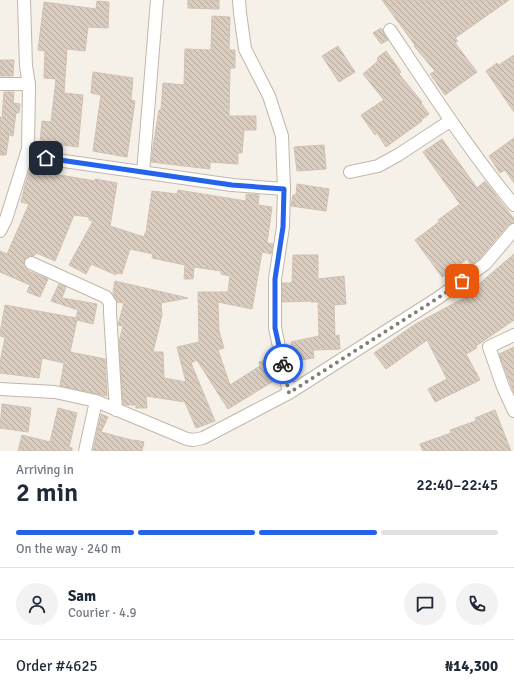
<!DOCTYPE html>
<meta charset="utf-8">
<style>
body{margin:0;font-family:Signika,sans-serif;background:#f2f2f3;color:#1f2937;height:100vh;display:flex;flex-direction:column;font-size:15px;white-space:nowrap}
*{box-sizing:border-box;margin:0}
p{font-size:13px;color:#747a83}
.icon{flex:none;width:22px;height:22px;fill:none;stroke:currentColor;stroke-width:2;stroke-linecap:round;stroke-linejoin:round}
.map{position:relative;height:451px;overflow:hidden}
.side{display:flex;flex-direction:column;background:#fff;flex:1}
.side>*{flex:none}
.pin{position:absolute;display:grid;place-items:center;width:34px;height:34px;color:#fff;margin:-17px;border-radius:8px;box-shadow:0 2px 6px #0006}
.courier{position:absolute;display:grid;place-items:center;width:40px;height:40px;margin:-20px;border:3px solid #2563eb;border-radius:50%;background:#fff;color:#222;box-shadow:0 1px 5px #0007}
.overview em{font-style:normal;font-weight:600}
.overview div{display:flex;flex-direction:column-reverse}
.overview{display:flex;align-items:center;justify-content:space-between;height:68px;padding:0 16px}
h1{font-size:26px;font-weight:600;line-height:30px}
.bar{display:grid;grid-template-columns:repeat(4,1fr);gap:6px 4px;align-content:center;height:48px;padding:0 16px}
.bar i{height:5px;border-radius:3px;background:#e0e1e3}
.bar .selected{background:#2563eb}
.bar p{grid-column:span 4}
.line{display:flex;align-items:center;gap:10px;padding:0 16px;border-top:1px solid #e0e1e3}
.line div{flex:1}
.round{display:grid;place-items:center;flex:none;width:42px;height:42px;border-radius:21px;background:#f2f2f3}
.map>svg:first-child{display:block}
</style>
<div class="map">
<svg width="514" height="451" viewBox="0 0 514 451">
<defs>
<pattern id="building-back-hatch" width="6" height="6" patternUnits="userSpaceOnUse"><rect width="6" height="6" fill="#dacdc0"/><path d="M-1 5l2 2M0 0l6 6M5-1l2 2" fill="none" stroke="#b3a89d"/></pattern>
</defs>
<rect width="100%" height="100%" fill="#f5f0e8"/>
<path fill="url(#building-back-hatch)" stroke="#d2c1af" d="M188,0H219V9L188,8Z
M382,0H509L455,38L458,41L455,43L477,72L445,95L430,74L435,71L414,46L415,45Z
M97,1L109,2L108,28L88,27L85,51L67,49L64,93L83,95L78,147L40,142L42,121L51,122L56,79L44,78L45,51L38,50L44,2L96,9Z
M212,16L230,17L229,50H235V68H230L229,116H256V130H244L242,153H238V164L210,162V169L151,162L154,141L159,110H161L163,83L184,85L185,49L211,50Z
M381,28L388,40L381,44L373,33Z
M338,46L355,72L339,82L322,56Z
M386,51L401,72L399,74L422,102L421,103L429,114L421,120L422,121L386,147L377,133L375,135L361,115L384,100L363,74L378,61L377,58Z
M514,55V112L486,71L497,63L499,65Z
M0,60H14L13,76H0Z
M93,72L133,78L131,100L135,101L127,157L93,151L101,95L91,93Z
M4,92H14L13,103L20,104L19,113H16L13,136L9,135L6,155H0V117L2,118Z
M514,138V183L505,170L500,173L489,156Z
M442,139L477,188L485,181L514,219V223L508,225L480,258L471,265L467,259L442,277L415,240L439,222L438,220L460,204L423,152Z
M324,145L326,169L297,171L294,147Z
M32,163L38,165L36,171L95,181V179L117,183L110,226L144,237L145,233H146L152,191L177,194L178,190L246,201V194L259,195L258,205L272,207L267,243L273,244L271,254L262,252L252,309L218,302L219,331L224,348L218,350L230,385L260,366L259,362L271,358L277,379L228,409L197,360L191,363L215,421L196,428L185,402L146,396L147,408H136V405H126L123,404L119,342L123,326L118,325L124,303L117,302L113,293L115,281L188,298L161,303L162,315L153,352H163L164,378L186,382L177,347L199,342L198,292H228L230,276L221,274V271L194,267L193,279H184L185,265L152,258L153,254L130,249L122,274L116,273V275L91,264L86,274L69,265L93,221L89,220V217L74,215L55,261L36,253L34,256H30L24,260V264L28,270V271L48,279L40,297L27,292L30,285L0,272V251L7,254L29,204L21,202L25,185Z
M297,184L329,189L326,211L291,206L293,195H296Z
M514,254V320L476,346L477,348L466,354L480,380L435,402L428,389L447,379L427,340L386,369L374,353L414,325L464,298L459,292L477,279L479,284Z
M293,255H318V279L344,276L346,304L334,305L335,336L339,335L340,349L313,350L314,358L294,361L291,342L319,336L318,302H311V301L282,302V283H292Z
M59,284L66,287L62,298L97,304L93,324L77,320L70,352L105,359L107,396L60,386L64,363L42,358L39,378L0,373V363L5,337L0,336V333L5,305L76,318L78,310L51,301Z
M514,347V393L499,354Z
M2,404L31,408L28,432L0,428Z
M58,408L77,413L69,447L72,448V451H18L22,435L50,442Z
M495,410L511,451H423L420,444L451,433L450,430L476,421L475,418Z
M101,414L108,417L101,432L135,441V440L144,442L142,451H93Z"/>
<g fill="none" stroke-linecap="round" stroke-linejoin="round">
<defs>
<path id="minor" d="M24,0L26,66L29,84L28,149L36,157L232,185L284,189
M239,0L240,13L245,49L269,96L282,136L284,189L283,227L275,279V328L289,393
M390,30C430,90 468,149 514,205
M0,84H29
M350,172L378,166L398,155L450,121
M143,173L157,0
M0,231L6,219L28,149
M31,263L106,297L110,303V312L116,410
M514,335L489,347L503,387L514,411
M0,389L55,392L96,401L187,439L193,440L203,438L289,393L438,298L485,264L514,230
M85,451L96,401"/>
</defs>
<use href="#minor" stroke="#c1b7aa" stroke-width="14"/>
<use href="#minor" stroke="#fff" stroke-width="12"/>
</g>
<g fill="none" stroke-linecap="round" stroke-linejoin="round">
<path stroke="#857e74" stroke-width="4" stroke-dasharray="0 7.2" d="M283,364L289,393L438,298L462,281"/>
<path stroke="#2563eb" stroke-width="5" d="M46,158L232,185L284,189L283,227L275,279V328L283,364"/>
</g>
</svg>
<div class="pin" style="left:462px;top:281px;background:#ea580c"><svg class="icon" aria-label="bag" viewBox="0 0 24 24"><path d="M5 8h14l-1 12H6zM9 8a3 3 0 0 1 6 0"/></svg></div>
<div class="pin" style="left:46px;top:158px;background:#1f2937"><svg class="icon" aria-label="home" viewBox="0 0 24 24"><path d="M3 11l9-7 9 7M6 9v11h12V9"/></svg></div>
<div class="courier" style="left:283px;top:364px"><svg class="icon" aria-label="bike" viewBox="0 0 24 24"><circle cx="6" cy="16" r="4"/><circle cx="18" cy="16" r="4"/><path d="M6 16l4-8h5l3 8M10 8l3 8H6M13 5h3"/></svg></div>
</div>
<section class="side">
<div class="overview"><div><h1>2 min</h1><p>Arriving in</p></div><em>22:40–22:45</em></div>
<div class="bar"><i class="selected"></i><i class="selected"></i><i class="selected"></i><i></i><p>On the way · 240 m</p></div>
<div class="line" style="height:72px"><a class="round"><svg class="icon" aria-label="person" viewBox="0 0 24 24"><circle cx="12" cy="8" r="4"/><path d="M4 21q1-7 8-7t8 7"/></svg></a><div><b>Sam</b><p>Courier · 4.9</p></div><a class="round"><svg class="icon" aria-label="chat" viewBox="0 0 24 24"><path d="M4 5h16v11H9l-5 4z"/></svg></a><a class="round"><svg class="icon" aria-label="phone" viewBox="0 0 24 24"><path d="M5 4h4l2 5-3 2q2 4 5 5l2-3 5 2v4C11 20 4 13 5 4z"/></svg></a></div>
<div class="line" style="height:52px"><div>Order #4625</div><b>₦14,300</b></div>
</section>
